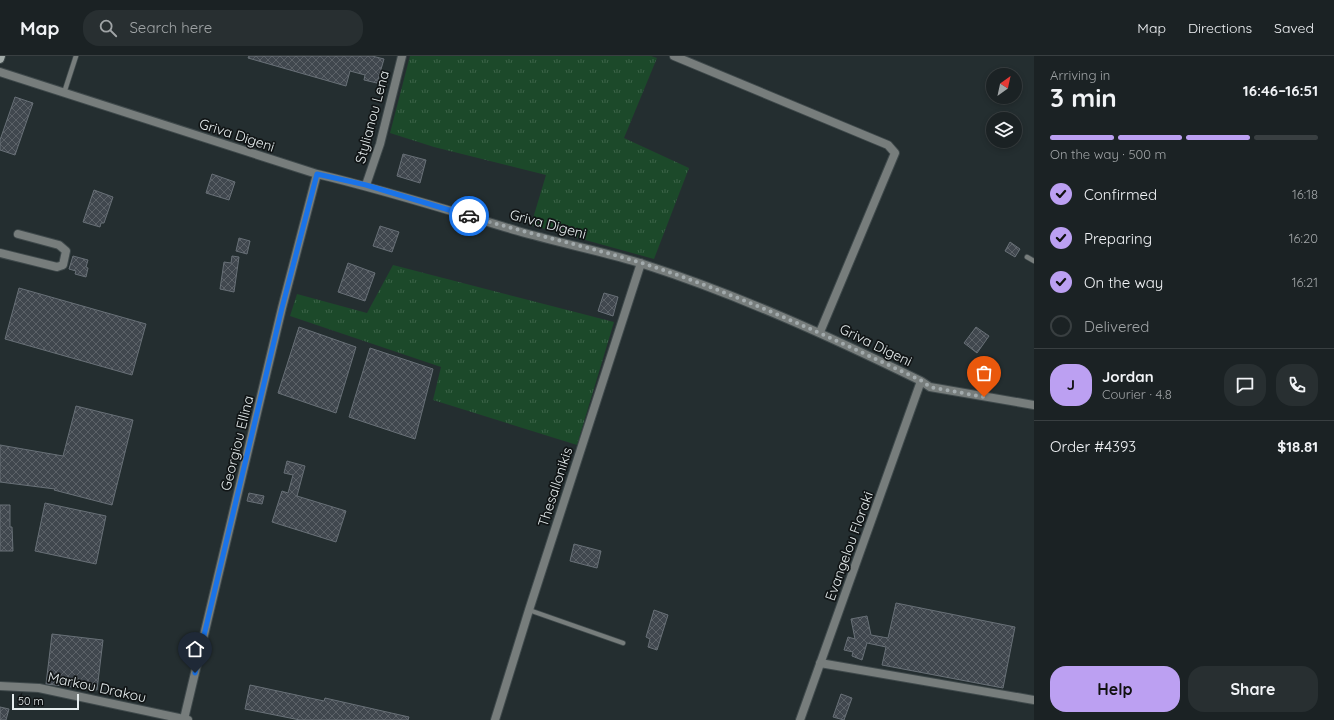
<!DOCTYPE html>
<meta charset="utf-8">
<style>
body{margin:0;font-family:Quicksand,sans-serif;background:#282f31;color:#f1f3f6;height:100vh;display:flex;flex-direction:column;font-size:15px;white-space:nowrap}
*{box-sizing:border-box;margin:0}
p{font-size:13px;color:#a0a4a6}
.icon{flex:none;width:22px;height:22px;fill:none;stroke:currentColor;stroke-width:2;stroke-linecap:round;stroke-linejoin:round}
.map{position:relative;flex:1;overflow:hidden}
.side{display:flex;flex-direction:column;background:#1b2224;width:300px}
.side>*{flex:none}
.needle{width:26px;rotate:33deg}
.buttons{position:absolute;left:986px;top:12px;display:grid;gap:8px}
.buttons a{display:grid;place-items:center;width:36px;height:36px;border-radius:50%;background:#1b2224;box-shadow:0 2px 6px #0003,0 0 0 1px #393f41;font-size:20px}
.scale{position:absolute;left:12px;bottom:10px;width:67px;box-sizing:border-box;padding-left:4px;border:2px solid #e6edee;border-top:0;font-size:11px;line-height:14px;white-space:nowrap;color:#e6edee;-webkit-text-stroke:3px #111516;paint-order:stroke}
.pin{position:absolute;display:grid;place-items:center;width:34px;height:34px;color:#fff;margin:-41px -17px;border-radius:50% 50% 50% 0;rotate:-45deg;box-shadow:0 0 4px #0007}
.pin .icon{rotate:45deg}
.courier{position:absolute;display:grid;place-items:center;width:40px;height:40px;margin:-20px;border:3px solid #1a73e8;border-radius:50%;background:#fff;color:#222;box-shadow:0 1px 5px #0007}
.head em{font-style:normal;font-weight:800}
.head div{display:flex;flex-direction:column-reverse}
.head{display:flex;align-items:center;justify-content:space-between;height:68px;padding:0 16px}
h1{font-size:26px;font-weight:800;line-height:30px}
.bar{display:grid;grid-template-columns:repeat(4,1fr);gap:6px 4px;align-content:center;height:48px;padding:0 16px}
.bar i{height:5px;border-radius:3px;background:#393f41}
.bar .active{background:#bca0f2}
.bar p{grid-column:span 4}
.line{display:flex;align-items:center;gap:10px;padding:0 16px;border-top:1px solid #393f41}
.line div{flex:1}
.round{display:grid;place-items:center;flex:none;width:42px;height:42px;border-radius:16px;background:#282f31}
ol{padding:0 16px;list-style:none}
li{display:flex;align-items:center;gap:12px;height:44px}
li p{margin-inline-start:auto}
li .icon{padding:4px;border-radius:50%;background:#bca0f2;color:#111;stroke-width:4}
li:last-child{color:#a0a4a6}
li i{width:22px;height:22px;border:2px solid #393f41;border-radius:50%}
.cta{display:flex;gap:8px;margin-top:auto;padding:8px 16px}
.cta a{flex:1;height:46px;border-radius:16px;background:#bca0f2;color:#111;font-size:16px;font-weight:800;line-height:46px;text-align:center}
.cta a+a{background:#282f31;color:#f1f3f6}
header{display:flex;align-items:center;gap:24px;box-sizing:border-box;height:56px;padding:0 20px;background:#1b2224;border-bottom:1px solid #393f41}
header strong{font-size:19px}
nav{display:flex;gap:22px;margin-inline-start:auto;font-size:14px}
.search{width:280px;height:36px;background:#282f31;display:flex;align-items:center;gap:10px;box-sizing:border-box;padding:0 14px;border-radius:16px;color:#a0a4a6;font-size:15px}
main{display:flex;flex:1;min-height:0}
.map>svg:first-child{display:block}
</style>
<header>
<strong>Map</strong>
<div class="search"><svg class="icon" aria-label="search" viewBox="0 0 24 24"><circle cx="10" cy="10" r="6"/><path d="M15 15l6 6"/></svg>Search here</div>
<nav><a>Map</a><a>Directions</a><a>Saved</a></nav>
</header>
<main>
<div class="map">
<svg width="1034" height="664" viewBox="0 0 1034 664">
<defs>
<pattern id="grass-tufts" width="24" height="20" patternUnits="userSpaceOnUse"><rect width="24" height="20" fill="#1c492a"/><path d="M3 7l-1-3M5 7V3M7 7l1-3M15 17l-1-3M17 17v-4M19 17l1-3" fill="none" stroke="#3d6449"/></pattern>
<pattern id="building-cross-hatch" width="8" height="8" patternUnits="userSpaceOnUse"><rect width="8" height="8" fill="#40474e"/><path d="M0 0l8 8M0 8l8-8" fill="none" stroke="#5c6268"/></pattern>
</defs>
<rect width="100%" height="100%" fill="#242e30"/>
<path fill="url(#grass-tufts)" d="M410,0H651L657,2L624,82L689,112L654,203L531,169L546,119L434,91L390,77Z
M393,209L614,266L577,389L433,344L441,311L290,260L297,238L367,257Z"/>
<path fill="url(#building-cross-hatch)" stroke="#687077" d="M249,0H372L384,3L377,27L364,24L365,19L350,15L346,30L248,2Z
M15,41L33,47L15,99L0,94V84Z
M403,98L426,104L420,127L397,120Z
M212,118L235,126L229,144L206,137Z
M94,134L113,141L104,167H101L100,171L83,166Z
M380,170L399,176L392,196L373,190Z
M239,182L250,185L247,198L236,195Z
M1010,186L1020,193L1015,201L1005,195Z
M73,200L88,204L86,211L88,212L86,221L75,218L76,215L69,213Z
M232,200L239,201L234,236L220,233L224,206L231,207Z
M348,207L375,217L365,245L338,236Z
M19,232L146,268L132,319L5,283Z
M604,237L618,241L613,260L598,255Z
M299,271L356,291L336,357L278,337Z
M976,271L989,280L977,297L964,287Z
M370,292L433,313L415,383L349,361Z
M76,350L133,364L112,449L54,434L55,433L0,426V389L63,400Z
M287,405L305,410L297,440L346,455L336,486L272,466L282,435L288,437L293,419L284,417Z
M249,437L264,440L262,448L247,445Z
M45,447L106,460L96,508L35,495Z
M0,449H10V471H12L13,495H0Z
M574,488L601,495L597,512L570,505Z
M896,547L1015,571L1003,632L882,609L886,591L867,587L862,604L852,600L853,596L844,594L848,581L855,583L851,563L867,560L871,579L888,582Z
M654,554L668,559L657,594L648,591L650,583L646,581Z
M52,578L103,584L97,634L46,628Z
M250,629L324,645L325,642L409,661L408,664H300L245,653Z
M841,638L852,642L844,664L833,661Z
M0,651L9,653L6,664H0Z"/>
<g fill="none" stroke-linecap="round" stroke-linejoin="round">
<defs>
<path id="service" d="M64,37L76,0
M1027,201L1034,205
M529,554L623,587"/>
<path id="minor" d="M674,0L888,89L895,97L820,276
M0,16L317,118C385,134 451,155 518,175C559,187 602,195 643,208C739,239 831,281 921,325L930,331L1034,349
M366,129L380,88L402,0
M0,197L57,211L63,209L66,195L59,189L18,178
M820,607L1034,644
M184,663L282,252L317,118
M495,664L529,554L641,207
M800,664L921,325"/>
<path id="tertiary" d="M0,630L39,632L188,664"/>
<path id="secondary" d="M0,3L1,0"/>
</defs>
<use href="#service" stroke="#3f494b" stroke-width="6"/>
<use href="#minor" stroke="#3f494b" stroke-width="10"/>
<use href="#tertiary" stroke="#3f494b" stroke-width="10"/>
<use href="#secondary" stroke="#3f494b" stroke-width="10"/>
<use href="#service" stroke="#777d7c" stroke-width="4.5"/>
<use href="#minor" stroke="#777d7c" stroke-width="8"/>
<use href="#tertiary" stroke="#777d7c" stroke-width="8"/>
<use href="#secondary" stroke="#a2aba9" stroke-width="8"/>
</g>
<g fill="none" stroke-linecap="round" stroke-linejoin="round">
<path stroke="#a2aaac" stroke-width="4" stroke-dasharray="0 7.2" d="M469,160C526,177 585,190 642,207C738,238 830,281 922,325L930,331L984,341"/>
<path stroke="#1a73e8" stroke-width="5" d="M195,617L282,252L317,118L366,129L469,160"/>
</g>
<g text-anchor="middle" stroke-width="3.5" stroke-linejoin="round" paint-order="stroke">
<g font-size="14" fill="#e6edee" stroke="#111516">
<text transform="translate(372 61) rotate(-75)" y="5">Stylianou Lena</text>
<text transform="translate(237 79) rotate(18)" y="5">Griva Digeni</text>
<text transform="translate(548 168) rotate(15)" y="5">Griva Digeni</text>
<text transform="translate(876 289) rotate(26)" y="5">Griva Digeni</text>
<text transform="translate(237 387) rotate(-76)" y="5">Georgiou Ellina</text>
<text transform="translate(555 431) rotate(-72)" y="5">Thesallonikis</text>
<text transform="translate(849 490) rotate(-70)" y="5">Evangelou Floraki</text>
<text transform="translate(97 631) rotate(12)" y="5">Markou Drakou</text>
</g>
</g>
</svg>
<div class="buttons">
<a><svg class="needle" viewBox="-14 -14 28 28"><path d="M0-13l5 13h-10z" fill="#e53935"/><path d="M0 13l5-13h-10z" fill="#a0a4a6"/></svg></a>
<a><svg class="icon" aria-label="layers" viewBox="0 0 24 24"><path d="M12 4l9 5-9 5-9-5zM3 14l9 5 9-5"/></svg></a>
</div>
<div class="scale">50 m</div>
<div class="pin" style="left:984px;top:341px;background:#ea580c"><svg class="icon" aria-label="bag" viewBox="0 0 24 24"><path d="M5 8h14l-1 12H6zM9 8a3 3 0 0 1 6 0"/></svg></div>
<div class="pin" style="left:195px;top:617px;background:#1f2937"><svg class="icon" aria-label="home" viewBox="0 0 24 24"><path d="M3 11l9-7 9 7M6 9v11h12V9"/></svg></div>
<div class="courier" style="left:469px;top:160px"><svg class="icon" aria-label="car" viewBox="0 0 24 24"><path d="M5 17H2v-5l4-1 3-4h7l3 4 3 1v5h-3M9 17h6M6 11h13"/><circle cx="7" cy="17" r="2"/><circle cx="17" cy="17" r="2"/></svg></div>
</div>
<section class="side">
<div class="head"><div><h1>3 min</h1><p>Arriving in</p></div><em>16:46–16:51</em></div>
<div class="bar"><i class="active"></i><i class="active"></i><i class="active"></i><i></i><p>On the way · 500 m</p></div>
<ol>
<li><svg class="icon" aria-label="check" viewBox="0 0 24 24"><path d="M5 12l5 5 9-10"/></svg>Confirmed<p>16:18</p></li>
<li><svg class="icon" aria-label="check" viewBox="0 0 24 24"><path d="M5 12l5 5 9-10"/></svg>Preparing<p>16:20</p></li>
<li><svg class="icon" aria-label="check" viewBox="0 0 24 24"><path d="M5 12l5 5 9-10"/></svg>On the way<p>16:21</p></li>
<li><i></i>Delivered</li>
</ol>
<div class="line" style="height:72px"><b class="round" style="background:#bca0f2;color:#111">J</b><div><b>Jordan</b><p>Courier · 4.8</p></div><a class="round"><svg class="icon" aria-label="chat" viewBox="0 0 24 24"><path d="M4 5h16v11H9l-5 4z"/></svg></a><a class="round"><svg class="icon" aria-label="phone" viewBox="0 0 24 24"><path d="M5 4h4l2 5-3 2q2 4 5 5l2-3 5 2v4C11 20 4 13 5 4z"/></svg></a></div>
<div class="line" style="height:52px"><div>Order #4393</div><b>$18.81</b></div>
<div class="cta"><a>Help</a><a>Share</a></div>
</section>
</main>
